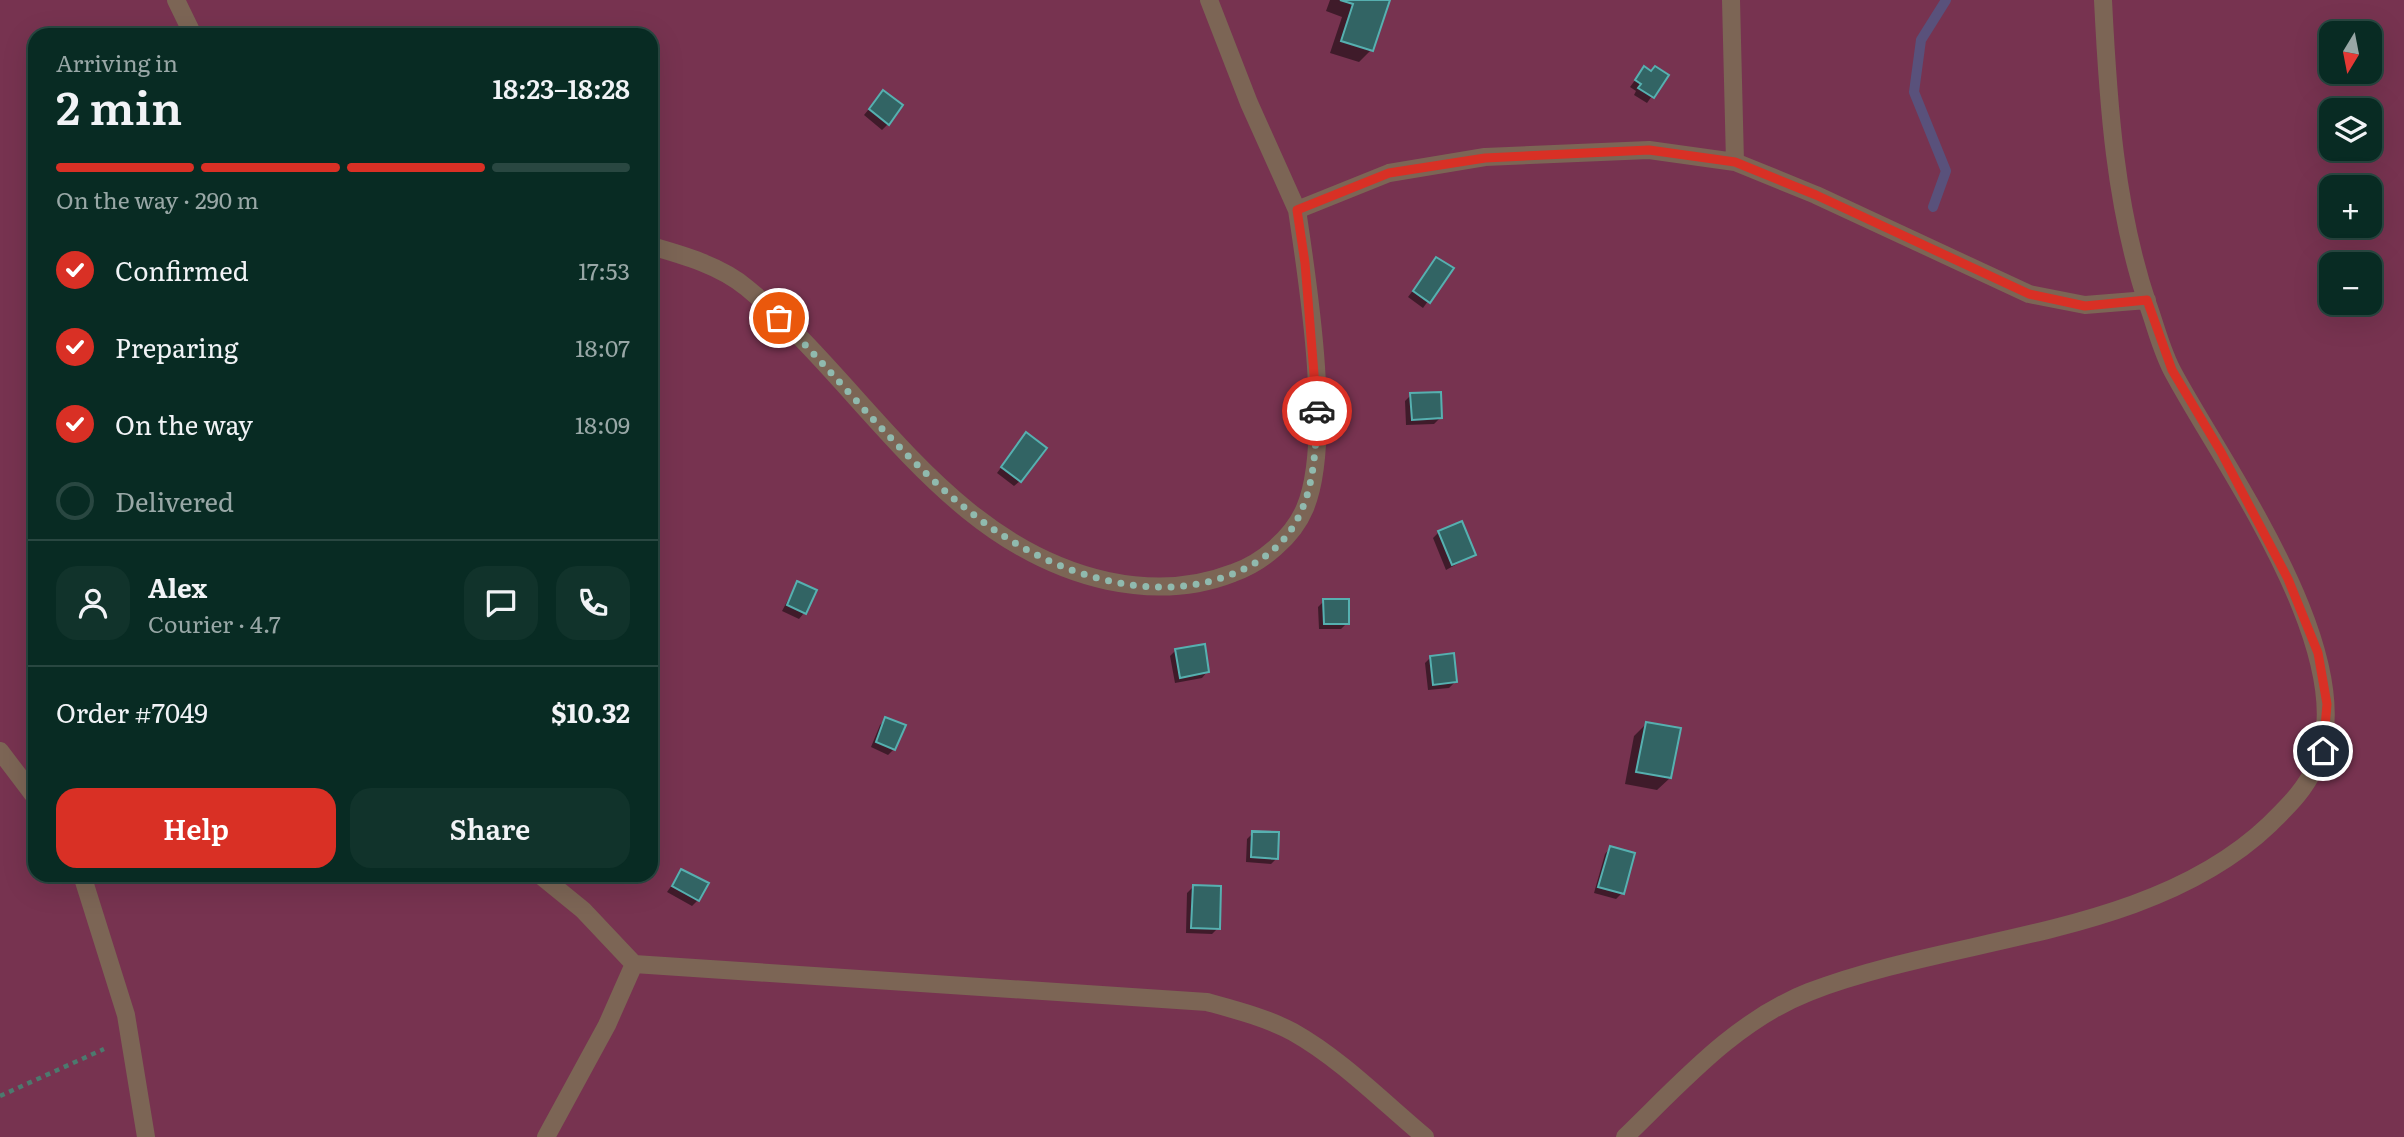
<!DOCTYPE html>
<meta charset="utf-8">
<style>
body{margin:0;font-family:Literata,serif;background:#11332b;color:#f1f3f6;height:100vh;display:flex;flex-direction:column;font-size:26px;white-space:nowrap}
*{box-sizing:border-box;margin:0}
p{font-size:23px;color:#98a7a6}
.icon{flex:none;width:38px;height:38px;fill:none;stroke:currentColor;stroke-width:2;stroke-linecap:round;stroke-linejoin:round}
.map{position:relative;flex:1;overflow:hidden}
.drawer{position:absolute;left:28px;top:28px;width:630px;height:854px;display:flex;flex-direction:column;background:#082b23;border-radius:21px;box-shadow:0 7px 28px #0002,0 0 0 2px #294741}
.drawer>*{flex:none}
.needle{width:46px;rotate:190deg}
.controls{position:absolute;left:2319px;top:21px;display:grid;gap:14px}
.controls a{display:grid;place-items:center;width:63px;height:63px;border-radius:14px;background:#082b23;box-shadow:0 7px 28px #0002,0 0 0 2px #294741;font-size:35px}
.pin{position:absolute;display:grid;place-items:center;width:60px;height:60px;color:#fff;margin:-30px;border:4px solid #fff;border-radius:50%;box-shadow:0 2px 7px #0007}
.courier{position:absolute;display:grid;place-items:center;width:70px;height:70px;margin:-35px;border:5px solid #d93025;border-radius:50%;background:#fff;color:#222;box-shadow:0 2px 9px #0007}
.headline em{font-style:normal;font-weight:600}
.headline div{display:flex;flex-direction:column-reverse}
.headline{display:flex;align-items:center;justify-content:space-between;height:119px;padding:0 28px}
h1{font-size:46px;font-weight:600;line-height:52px}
.bar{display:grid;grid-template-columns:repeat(4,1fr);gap:10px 7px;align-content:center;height:84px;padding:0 28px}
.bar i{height:9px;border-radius:5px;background:#294741}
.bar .active{background:#d93025}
.bar p{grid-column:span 4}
.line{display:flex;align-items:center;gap:18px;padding:0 28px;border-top:2px solid #294741}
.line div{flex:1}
.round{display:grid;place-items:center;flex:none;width:74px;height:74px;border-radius:21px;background:#11332b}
ol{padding:0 28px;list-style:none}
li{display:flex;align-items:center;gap:21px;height:77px}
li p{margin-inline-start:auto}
li .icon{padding:7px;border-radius:50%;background:#d93025;color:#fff;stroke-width:4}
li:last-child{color:#98a7a6}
li i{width:38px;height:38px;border:4px solid #294741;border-radius:50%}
.action{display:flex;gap:14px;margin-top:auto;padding:14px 28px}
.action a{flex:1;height:80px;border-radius:21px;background:#d93025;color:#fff;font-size:28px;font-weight:600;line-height:80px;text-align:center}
.action a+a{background:#11332b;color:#f1f3f6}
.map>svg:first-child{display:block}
</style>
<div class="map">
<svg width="2404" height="1137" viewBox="0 0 2404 1137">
<rect width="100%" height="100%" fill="#0a392f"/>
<path fill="#773350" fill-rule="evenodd" d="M0,0H2404V1137H0ZM2331,33H2370V72H2331ZM35,35H651V875H35ZM2331,110H2370V149H2331ZM2331,187H2370V226H2331ZM2331,264H2370V303H2331Z"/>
<path fill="#0007" d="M1330,0H1388L1371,50L1359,62L1330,53L1342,17L1326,11Z
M1644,68L1666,76L1647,103L1634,95L1636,91L1630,87Z
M878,98L888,124L882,130L864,115Z
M1437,259L1451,269L1423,308L1408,297Z
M1411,395L1440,418L1434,424L1406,425L1405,401Z
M1026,434L1020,481L1014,486L997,473Z
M1439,532L1474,555L1446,570L1433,538Z
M797,583L804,613L799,619L782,611Z
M1324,601L1347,623L1341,629H1319L1318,607Z
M1176,650L1207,672L1202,678L1175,683L1170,656Z
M1431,657L1455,682L1449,688L1428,690L1425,663Z
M886,719L894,749L888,755L871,747L880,725Z
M1646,724L1670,778L1657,790L1625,784L1634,736Z
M1253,833L1277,858L1271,864L1246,862L1247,839Z
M1610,848L1622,893L1616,899L1594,893L1605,854Z
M682,871L698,900L692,906L667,892Z
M1193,887L1218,928L1212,934L1186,933L1187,893Z"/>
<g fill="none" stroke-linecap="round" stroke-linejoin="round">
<path stroke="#59517b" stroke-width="10" d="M1933,207L1946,171L1914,92L1921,40L1946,0"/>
</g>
<path fill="#326464" stroke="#56b0b0" stroke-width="2" d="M1340,0H1390L1373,51L1341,41L1353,4Z
M1644,66L1651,71L1655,66L1669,75L1654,98L1638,88L1641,84L1635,80Z
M883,90L903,105L889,125L869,109Z
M1436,257L1454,268L1430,303L1413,291Z
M1441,392L1442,418L1412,420L1410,393Z
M1026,432L1047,448L1021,482L1001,467Z
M1462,521L1476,555L1452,565L1438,531Z
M797,581L817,590L806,614L787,605Z
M1323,599H1349V624H1324Z
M1205,644L1209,672L1180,678L1175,649Z
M1454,653L1457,682L1433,685L1430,656Z
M885,717L906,725L895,750L876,742Z
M1646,722L1681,728L1671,778L1636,772Z
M1252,831L1279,832L1278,859L1251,857Z
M1252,832H1279L1278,859L1251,857Z
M1610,846L1635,853L1624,894L1598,887Z
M681,869L709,883L699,901L672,886Z
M1193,885L1221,886L1220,929L1191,928Z"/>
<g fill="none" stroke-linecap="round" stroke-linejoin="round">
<path stroke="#4c796e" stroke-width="4.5" stroke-dasharray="5 5" stroke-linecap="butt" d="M0,1096L104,1049"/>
<path stroke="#7c6555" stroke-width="18" d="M176,0L193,35
M1209,0L1249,103L1297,210L1389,173L1485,157L1649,150L1735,162L1816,195L2029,294L2085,305L2147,300
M1731,0L1735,162
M651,246C683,255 721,266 747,288C866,386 946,546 1108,581C1151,590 1192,589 1233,573C1262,563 1293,537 1305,508C1333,441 1308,283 1297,210
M540,875L583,910L634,964
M546,1137L607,1025L634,964L1207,1002C1236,1010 1267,1018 1293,1032C1341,1059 1383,1102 1425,1137
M1625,1137C1681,1083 1735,1021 1809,992C1957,935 2152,937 2270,824C2289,805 2304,791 2315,767C2366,660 2224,467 2174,374C2162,353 2156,327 2148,305C2115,208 2108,102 2103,0"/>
<path stroke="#7c6555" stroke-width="18" d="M0,751L35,797
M82,875L126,1015L146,1137"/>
</g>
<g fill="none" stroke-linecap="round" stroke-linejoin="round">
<path stroke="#90baae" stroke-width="7" stroke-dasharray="0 12.6" d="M779,318C878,416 965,550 1110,581C1150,590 1191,590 1230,575C1308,545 1315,485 1317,411"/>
<path stroke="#d93025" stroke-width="9" d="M1317,411L1305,263L1297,210L1389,173L1485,158L1649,150L1735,162L1816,195L2029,294L2085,306L2147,300L2172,370L2221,452L2288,579L2318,653L2327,704L2323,751"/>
</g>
</svg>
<div class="controls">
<a><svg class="needle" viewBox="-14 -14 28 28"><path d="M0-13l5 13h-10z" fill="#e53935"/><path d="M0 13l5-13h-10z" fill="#98a7a6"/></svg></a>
<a><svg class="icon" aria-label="layers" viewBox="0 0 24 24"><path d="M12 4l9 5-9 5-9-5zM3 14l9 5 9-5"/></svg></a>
<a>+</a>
<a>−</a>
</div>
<div class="pin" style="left:779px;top:318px;background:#ea580c"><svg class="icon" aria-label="bag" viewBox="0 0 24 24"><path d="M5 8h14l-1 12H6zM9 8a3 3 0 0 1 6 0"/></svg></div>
<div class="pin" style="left:2323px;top:751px;background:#1f2937"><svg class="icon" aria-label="home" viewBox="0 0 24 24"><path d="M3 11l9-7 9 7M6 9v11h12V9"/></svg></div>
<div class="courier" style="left:1317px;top:411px"><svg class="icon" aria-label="car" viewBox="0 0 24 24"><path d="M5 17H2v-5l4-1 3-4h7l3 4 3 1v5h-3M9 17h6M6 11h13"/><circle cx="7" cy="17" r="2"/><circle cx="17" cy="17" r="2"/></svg></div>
<section class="drawer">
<div class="headline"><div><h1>2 min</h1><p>Arriving in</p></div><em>18:23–18:28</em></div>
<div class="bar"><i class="active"></i><i class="active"></i><i class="active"></i><i></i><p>On the way · 290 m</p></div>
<ol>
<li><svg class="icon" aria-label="check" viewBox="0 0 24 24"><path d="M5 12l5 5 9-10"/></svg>Confirmed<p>17:53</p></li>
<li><svg class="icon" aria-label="check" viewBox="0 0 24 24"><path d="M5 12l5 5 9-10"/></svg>Preparing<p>18:07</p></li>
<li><svg class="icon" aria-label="check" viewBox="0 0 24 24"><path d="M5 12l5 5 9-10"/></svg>On the way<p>18:09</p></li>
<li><i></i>Delivered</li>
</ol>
<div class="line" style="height:126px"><a class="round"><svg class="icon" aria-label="person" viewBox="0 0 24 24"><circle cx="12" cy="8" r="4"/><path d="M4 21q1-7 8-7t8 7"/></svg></a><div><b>Alex</b><p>Courier · 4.7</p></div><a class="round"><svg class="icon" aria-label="chat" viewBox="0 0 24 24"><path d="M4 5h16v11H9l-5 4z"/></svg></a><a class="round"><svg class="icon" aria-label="phone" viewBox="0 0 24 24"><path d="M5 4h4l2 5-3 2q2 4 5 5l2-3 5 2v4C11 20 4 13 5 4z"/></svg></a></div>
<div class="line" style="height:91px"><div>Order #7049</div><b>$10.32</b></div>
<div class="action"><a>Help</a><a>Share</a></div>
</section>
</div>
